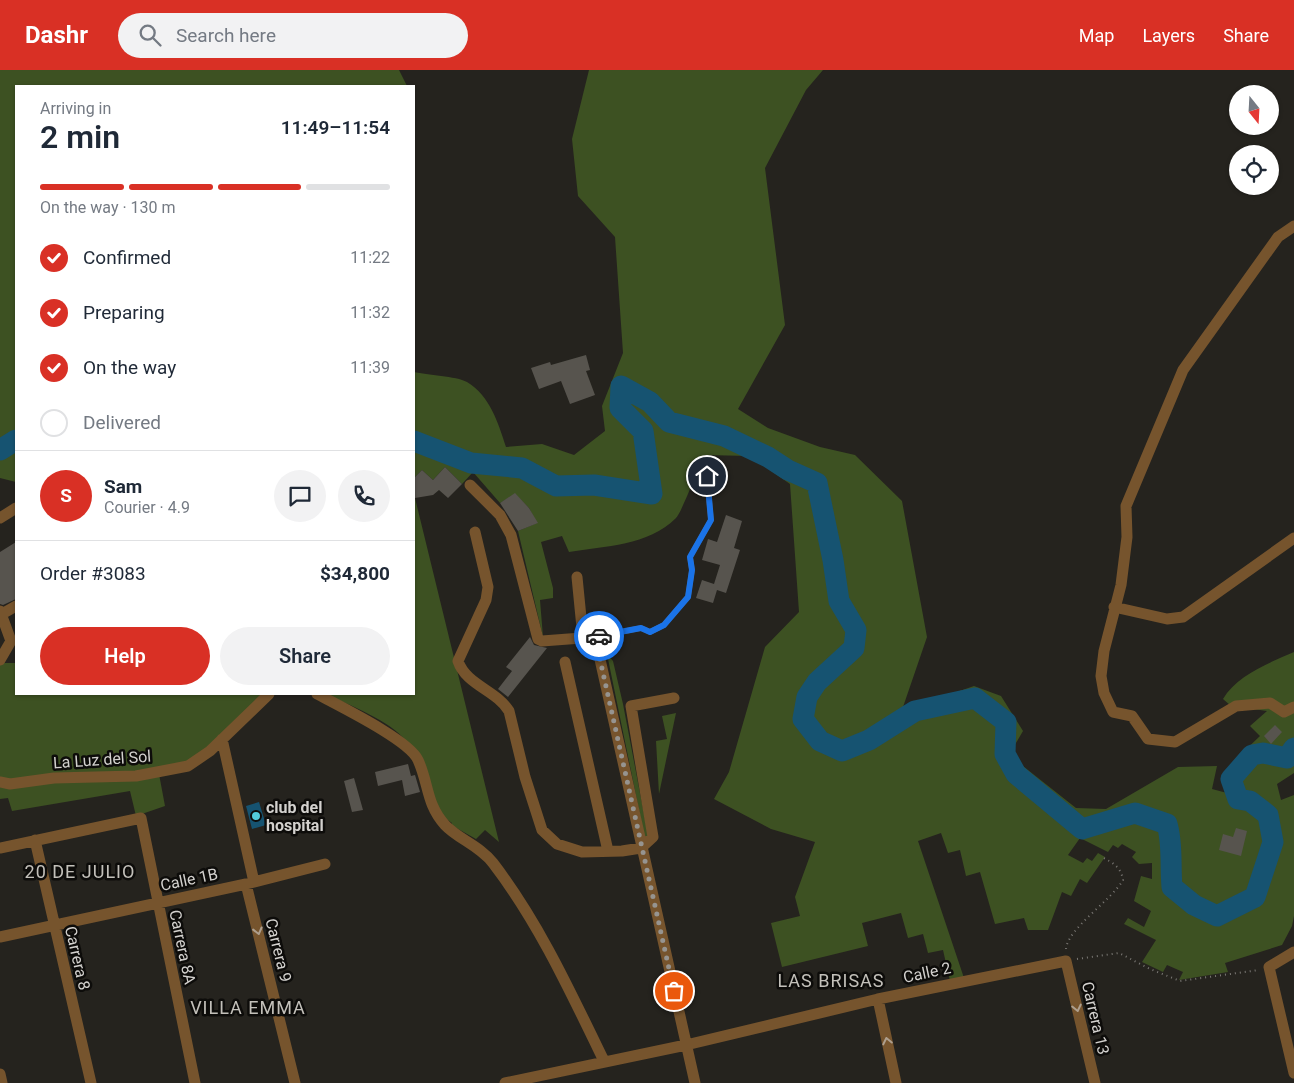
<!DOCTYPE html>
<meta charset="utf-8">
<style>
body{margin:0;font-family:Roboto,sans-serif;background:#f2f2f3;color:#1f2937;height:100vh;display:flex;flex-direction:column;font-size:19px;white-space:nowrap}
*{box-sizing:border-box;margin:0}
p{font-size:16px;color:#747a83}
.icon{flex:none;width:28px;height:28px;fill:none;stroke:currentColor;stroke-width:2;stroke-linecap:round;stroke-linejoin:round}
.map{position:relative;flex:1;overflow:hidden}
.side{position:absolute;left:15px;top:15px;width:400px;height:610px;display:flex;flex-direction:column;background:#fff;border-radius:0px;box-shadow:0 1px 4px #0004}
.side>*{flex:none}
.needle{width:32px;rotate:162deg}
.tools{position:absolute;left:1229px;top:15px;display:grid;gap:10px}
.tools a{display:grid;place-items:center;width:50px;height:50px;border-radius:50%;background:#fff;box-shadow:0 1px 4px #0004;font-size:25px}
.pin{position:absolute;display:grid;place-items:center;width:42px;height:42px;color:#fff;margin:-21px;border:2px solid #fff;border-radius:50%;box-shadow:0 1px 5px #0007}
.courier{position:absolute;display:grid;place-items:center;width:50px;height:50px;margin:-25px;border:4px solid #1a73e8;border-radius:50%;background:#fff;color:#222;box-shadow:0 1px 6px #0007}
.head em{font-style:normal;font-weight:600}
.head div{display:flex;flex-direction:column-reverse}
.head{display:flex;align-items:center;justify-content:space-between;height:85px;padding:0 25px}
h1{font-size:32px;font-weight:600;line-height:38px}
.bar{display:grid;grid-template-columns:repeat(4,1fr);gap:8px 5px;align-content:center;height:60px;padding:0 25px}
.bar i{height:6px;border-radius:4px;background:#e0e1e3}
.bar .active{background:#d93025}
.bar p{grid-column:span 4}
.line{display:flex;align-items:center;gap:12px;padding:0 25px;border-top:1px solid #e0e1e3}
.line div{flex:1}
.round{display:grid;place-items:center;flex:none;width:52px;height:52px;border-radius:26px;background:#f2f2f3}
ol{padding:0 25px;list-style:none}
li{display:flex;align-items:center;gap:15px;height:55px}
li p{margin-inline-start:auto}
li .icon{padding:5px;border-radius:50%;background:#d93025;color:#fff;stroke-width:4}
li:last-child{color:#747a83}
li i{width:28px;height:28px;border:2px solid #e0e1e3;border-radius:50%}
.action{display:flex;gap:10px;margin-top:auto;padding:10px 25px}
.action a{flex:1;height:58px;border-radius:30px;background:#d93025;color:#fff;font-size:20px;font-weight:600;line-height:58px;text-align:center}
.action a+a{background:#f2f2f3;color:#1f2937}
header{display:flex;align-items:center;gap:30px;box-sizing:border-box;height:70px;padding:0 25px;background:#d93025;color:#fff}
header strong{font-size:24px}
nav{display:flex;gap:28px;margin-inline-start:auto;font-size:18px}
.search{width:350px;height:45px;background:#f2f2f3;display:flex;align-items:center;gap:12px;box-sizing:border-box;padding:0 18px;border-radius:28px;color:#747a83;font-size:19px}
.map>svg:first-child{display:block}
</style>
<header>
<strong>Dashr</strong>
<div class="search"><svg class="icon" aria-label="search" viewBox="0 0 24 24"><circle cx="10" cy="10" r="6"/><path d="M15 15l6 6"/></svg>Search here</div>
<nav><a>Map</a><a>Layers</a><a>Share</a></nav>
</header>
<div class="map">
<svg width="1294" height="1013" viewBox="0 0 1294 1013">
<rect width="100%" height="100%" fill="#25231e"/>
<path fill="#3d5122" d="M0,0H399L407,16H16V412L0,408Z
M589,0H823L806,20L765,98L785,255L738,339L768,358L820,377L855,385L902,431L927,567L903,637L925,633L974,616L1001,626L1023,661L1009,685L1076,738L1106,739L1178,697L1217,696L1212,719L1227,723L1237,688L1260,666L1250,656L1267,641L1231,636L1223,629C1237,605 1269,593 1294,582V703L1277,714L1281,730L1294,725V846L1292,856L1282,875L1225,893L1228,902L1179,910L1183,902L1167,895L1163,902L1142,892L1156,870L1124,854L1128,848L1144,857L1151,841L1134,831L1141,806L1152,809V793L1139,794L1132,787L1136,782L1122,774L1118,778L1113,775L1108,782L1080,768L1068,785L1083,793L1087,788L1092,791L1098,783L1105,787L1087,813L1080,809L1071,826L1062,822L1048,860H1028L1024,848L995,854L980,802L966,806L960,780L948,783L941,763L918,771L964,908L950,911L943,880L928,883L923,864L908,868L901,843L862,853L868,876L782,897L771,853L800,846L795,827L815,772L771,759L714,729L729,702L765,577L799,542L790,414L750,386L704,385C699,396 682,442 676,448C648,476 605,476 569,482L562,466L541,472L553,518V528L540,530L543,567L518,461L537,453L529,438L515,424L500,433L473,402L462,414L445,397L433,410L422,400L414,408V302C427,305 456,306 467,312C490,326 498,352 506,377L542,374L574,385L605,361L602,336L623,283L615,167L578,126L572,69Z
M414,415L415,428L499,772L485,760L476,769L451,755L452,753C421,733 425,697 406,671C391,651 349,635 326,624H414Z
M607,584L613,591L623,634L649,770L646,774Z
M2,593H16V624H264L215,673L187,694L159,704L165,736L136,746L130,721L12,741L8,728L0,729V595Z
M676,643L659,724L656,671L667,669L662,646Z"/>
<path fill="#165371" d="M259,732L266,755L252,759L246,736Z"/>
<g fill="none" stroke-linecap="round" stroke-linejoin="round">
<path stroke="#165371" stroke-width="21" d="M414,371L471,393L522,398L556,416L594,415L652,424L643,361L620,338L621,316L650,332L669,352L724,366L768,387L788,400L817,413L833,490L839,531L856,560L854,578L817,612L807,627L803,649L820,671L842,681L869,670L915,641L975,628L1006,652L1005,684L1016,704L1082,759L1135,743L1167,754C1173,774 1170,796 1172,817L1194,835L1217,846L1255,827L1273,772L1268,745L1250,731L1238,729L1231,709L1252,685L1263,683L1287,688L1294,678
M0,380L16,370"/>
</g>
<path fill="#57544e" d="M586,285L590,300L586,301L595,325L570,334L561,311L539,319L531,298L550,292L551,295Z
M445,397L462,414L448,428L439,420L433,425L415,428L414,408L422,400L433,410Z
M515,423L529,438L538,453L518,461L500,433Z
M726,445L742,451L734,478L740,480L726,523L717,520L713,533L696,528L702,510L714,514L720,495L702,490L708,469L717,472Z
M16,472V529L3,535L0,534V482Z
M530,567L534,575L547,578L508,627L498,619L512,601L506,597Z
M1275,655L1282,662L1271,674L1264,666Z
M408,694L411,706L415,705L420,722L405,726L402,710L378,716L375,702Z
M354,708L363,740L352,742L344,711Z
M1236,758L1247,761L1241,786L1219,780L1223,764L1233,767Z"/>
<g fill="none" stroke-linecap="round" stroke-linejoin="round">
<path stroke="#7b7975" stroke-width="2" stroke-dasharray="1 4" stroke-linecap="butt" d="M1066,879C1068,858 1111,831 1123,810C1121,797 1113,793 1102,787
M1077,889L1119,883L1150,899L1180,911L1259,900"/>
<path stroke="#76542d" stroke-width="5.5" d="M595,567L641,558L650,562L664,555L688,527L692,500L690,487L711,450L707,406L711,396"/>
<path stroke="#76542d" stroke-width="11" d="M1294,156L1278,167L1183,300L1126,436L1127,467L1121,515L1104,581L1101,606L1104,623L1113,642L1132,646L1148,669L1175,672L1236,636L1270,633L1284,642L1294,637
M470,415L500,445L511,465L538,569L542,571L595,567L695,1013
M0,448L16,438
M475,462L488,517L486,530L458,591C466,615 496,620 509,641L525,707L542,760L557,774L582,782L622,781L641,778L653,767L631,636L674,628
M577,507L583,568
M1114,537L1167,549L1183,547L1294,468
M0,541L11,571L0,590
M2,544L16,536
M565,592L608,781
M317,624C339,636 409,670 418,690C429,714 426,734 445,755C458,769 479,775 493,793C539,853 571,923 604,991
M222,669L254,812
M0,712L10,714L54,708L136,706L188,696L210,681L269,624
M35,770L91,1013
M0,778L141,748L195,1013
M246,814L295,1013
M0,867L246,814L325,794
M1269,897L1294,1003
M1269,897L1294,882
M878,929L896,1013
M0,1004L2,1013
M505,1013L686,975L878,929L1066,891L1095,1013"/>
</g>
<defs><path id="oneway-chevron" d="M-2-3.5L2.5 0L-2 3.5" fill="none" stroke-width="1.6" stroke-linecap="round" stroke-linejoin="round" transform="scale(1.25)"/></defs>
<g stroke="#ae9f8e">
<use href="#oneway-chevron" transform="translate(258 861) rotate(76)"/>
<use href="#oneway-chevron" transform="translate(1077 938) rotate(77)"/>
<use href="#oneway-chevron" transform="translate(887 971) rotate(-102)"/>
</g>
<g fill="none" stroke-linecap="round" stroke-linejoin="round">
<path stroke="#969490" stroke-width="5" stroke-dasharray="0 9" d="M599,566L595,567L674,921"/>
<path stroke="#1a73e8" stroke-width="6" d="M599,566L641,558L650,562L664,555L688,527L692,500L690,487L711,450L707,406"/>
</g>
<circle fill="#53cbdb" stroke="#0d0c0a" stroke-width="2" cx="256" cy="746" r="5"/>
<g text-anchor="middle" stroke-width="5" stroke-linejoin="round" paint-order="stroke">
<g font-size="16" fill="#d3d1ce" stroke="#0d0c0a">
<text transform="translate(102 689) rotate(-4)" y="6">La Luz del Sol</text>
<text transform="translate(189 809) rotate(-12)" y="6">Calle 1B</text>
<text transform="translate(183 877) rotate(78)" y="6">Carrera 8A</text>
<text transform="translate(279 880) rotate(76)" y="6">Carrera 9</text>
<text transform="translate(78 888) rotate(77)" y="6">Carrera 8</text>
<text transform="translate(927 902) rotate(-12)" y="6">Calle 2</text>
<text transform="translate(1096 948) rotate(77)" y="6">Carrera 13</text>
</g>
<g font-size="16" font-weight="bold" fill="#d3d1ce" stroke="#0d0c0a" text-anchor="start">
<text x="266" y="743">club del<tspan x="266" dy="18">hospital</tspan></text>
</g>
<g font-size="18" letter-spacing="1" fill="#c3c0ba" stroke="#0d0c0a">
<text x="80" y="808">20 DE JULIO</text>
<text x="831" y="917">LAS BRISAS</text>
<text x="248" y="944">VILLA EMMA</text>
</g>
</g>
</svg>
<div class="tools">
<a><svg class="needle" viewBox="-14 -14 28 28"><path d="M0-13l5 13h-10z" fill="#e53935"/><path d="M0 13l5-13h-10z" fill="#747a83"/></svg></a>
<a><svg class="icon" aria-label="locate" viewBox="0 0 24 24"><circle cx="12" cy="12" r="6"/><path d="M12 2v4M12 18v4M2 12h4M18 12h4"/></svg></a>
</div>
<div class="pin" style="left:674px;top:921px;background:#ea580c"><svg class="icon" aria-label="bag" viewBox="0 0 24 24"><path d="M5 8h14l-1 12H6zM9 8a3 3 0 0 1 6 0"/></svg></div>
<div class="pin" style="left:707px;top:406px;background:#1f2937"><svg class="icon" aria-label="home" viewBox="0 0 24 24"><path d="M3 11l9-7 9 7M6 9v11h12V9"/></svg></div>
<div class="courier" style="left:599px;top:566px"><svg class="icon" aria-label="car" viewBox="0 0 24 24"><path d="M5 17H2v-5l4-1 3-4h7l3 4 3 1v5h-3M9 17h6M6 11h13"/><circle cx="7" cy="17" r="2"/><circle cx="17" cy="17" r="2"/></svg></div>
<section class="side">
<div class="head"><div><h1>2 min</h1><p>Arriving in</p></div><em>11:49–11:54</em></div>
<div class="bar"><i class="active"></i><i class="active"></i><i class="active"></i><i></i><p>On the way · 130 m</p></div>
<ol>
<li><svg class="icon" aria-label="check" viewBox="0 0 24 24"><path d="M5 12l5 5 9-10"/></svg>Confirmed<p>11:22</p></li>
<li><svg class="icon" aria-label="check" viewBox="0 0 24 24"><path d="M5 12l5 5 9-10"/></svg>Preparing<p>11:32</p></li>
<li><svg class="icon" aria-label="check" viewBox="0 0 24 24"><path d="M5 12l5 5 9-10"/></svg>On the way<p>11:39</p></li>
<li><i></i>Delivered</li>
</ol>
<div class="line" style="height:90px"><b class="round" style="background:#d93025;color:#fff">S</b><div><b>Sam</b><p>Courier · 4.9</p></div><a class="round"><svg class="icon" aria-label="chat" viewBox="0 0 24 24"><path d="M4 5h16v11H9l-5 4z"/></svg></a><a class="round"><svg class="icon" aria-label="phone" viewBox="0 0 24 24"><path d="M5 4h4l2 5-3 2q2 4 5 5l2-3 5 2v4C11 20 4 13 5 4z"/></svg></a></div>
<div class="line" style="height:65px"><div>Order #3083</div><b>$34,800</b></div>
<div class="action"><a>Help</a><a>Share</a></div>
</section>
</div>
